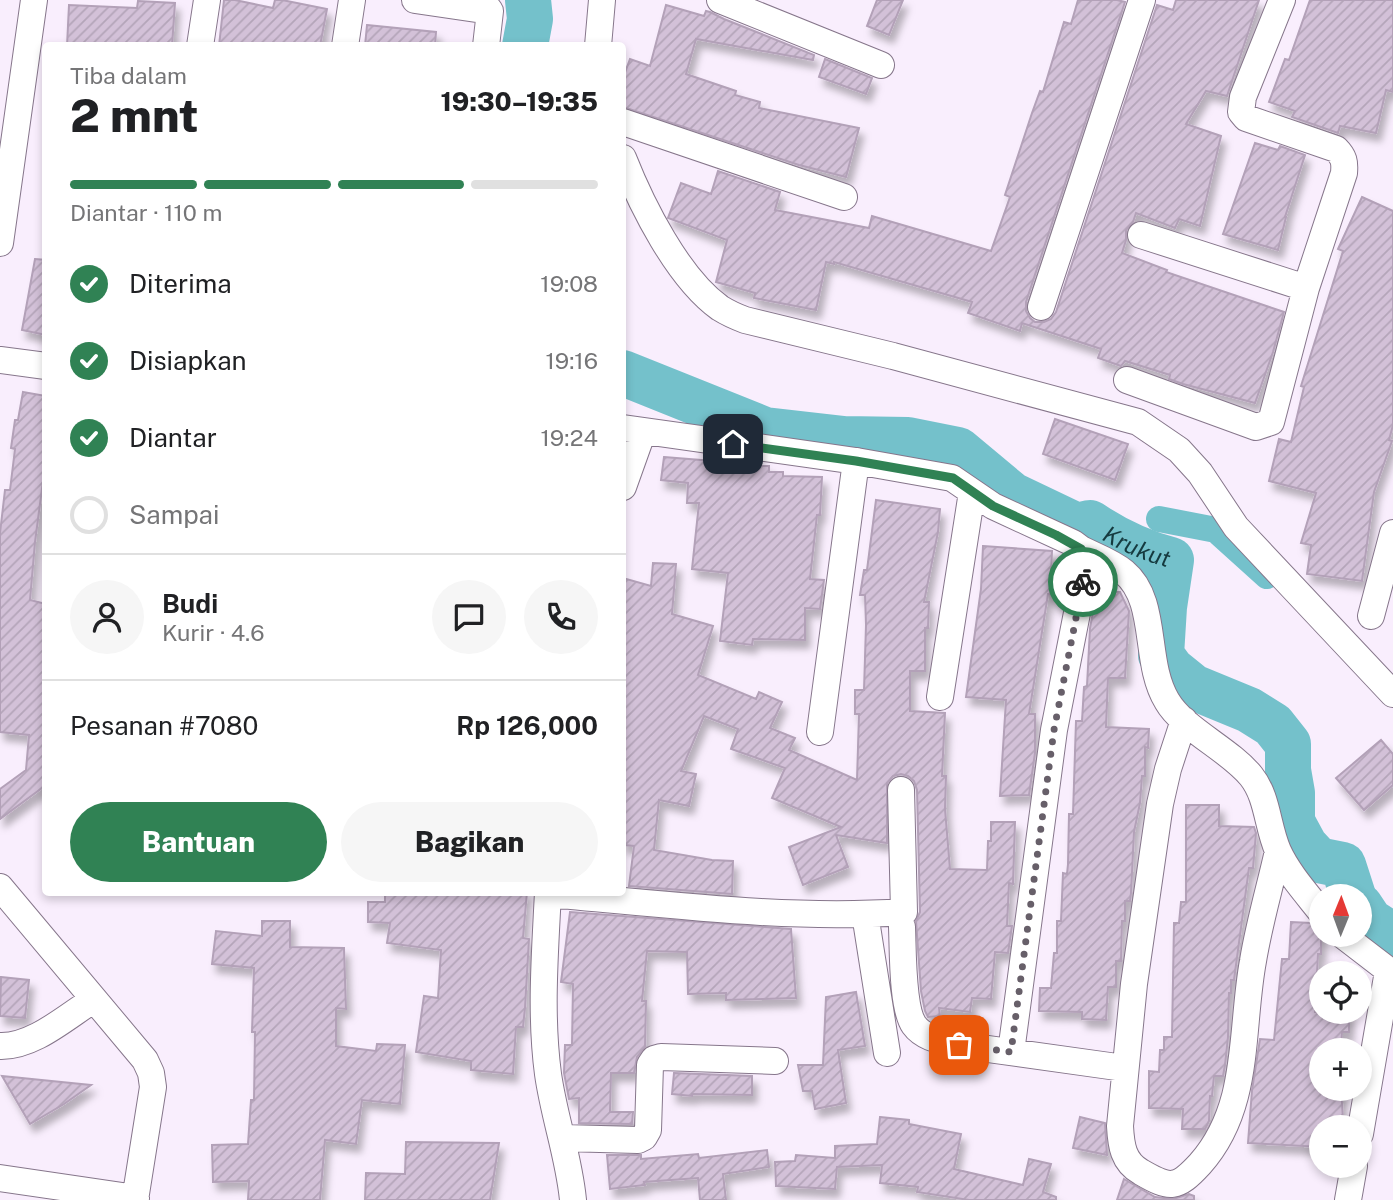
<!DOCTYPE html>
<html lang="id">
<meta charset="utf-8">
<style>
body{margin:0;font-family:"Public Sans",sans-serif;background:#f6f6f6;color:#202124;height:100vh;display:flex;flex-direction:column;font-size:26px;white-space:nowrap}
*{box-sizing:border-box;margin:0}
p{font-size:23px;color:#757577}
.icon{flex:none;width:38px;height:38px;fill:none;stroke:currentColor;stroke-width:2;stroke-linecap:round;stroke-linejoin:round}
.map{position:relative;flex:1;overflow:hidden}
.drawer{position:absolute;left:42px;top:42px;width:584px;height:854px;display:flex;flex-direction:column;background:#fff;border-radius:7px;box-shadow:0 4px 10px #0003}
.drawer>*{flex:none}
.needle{width:46px;rotate:1deg}
.tools{position:absolute;left:1309px;top:884px;display:grid;gap:14px}
.tools a{display:grid;place-items:center;width:63px;height:63px;border-radius:50%;background:#fff;box-shadow:0 4px 10px #0003;font-size:35px}
.pin{position:absolute;display:grid;place-items:center;width:60px;height:60px;color:#fff;margin:-30px;border-radius:14px;box-shadow:0 4px 10px #0006}
.courier{position:absolute;display:grid;place-items:center;width:70px;height:70px;margin:-35px;border:5px solid #308254;border-radius:50%;background:#fff;color:#222;box-shadow:0 2px 9px #0007}
.overview em{font-style:normal;font-weight:800}
.overview div{display:flex;flex-direction:column-reverse}
.overview{display:flex;align-items:center;justify-content:space-between;height:119px;padding:0 28px}
h1{font-size:46px;font-weight:800;line-height:52px}
.bar{display:grid;grid-template-columns:repeat(4,1fr);gap:10px 7px;align-content:center;height:84px;padding:0 28px}
.bar i{height:9px;border-radius:5px;background:#e0e0e0}
.bar .on{background:#308254}
.bar p{grid-column:span 4}
.line{display:flex;align-items:center;gap:18px;padding:0 28px;border-top:2px solid #e0e0e0}
.line div{flex:1}
.round{display:grid;place-items:center;flex:none;width:74px;height:74px;border-radius:37px;background:#f6f6f6}
ol{padding:0 28px;list-style:none}
li{display:flex;align-items:center;gap:21px;height:77px}
li p{margin-inline-start:auto}
li .icon{padding:7px;border-radius:50%;background:#308254;color:#fff;stroke-width:4}
li:last-child{color:#757577}
li i{width:38px;height:38px;border:4px solid #e0e0e0;border-radius:50%}
.button{display:flex;gap:14px;margin-top:auto;padding:14px 28px}
.button a{flex:1;height:80px;border-radius:42px;background:#308254;color:#fff;font-size:28px;font-weight:800;line-height:80px;text-align:center}
.button a+a{background:#f6f6f6;color:#202124}
.map>svg:first-child{display:block}
</style>
<div class="map">
<svg width="1393" height="1200" viewBox="0 0 1393 1200">
<defs>
<pattern id="building-hatch" width="6" height="6" patternUnits="userSpaceOnUse" patternTransform="scale(1.75)"><rect width="6" height="6" fill="#d3c1d8"/><path d="M-1 1l2-2M0 6l6-6M5 7l2-2" fill="none" stroke="#b4a5b9"/></pattern>
<filter id="shadow"><feDropShadow dx="4.5" dy="8" stdDeviation="3.5" flood-color="#0004"/></filter>
</defs>
<rect width="100%" height="100%" fill="#f9eefd"/>
<g fill="none" stroke-linecap="round" stroke-linejoin="round">
<path stroke="#74c1cb" stroke-width="26" d="M1159,519L1216,530L1267,576"/>
<g stroke="#74c1cb" stroke-width="46">
<path d="M525,46L530,19L528,0"/>
<path id="s1" d="M623,373L765,430L844,439L908,440L958,450L1012,495L1077,526L1090,523C1114,539 1143,553 1171,560L1164,607L1161,655L1172,670L1193,687L1249,710L1273,725L1288,744V770L1292,793V822L1305,846L1318,860L1343,865L1353,896"/>
<path d="M1360,906L1370,921L1393,936"/>
</g>
</g>
<path fill="url(#building-hatch)" stroke="#b3a1b8" stroke-width="2" filter="url(#shadow)" d="M224,0H235L273,8L275,0H282L327,9L320,46H219Z
M877,0H903L889,35L867,26Z
M1078,0H1117L1125,2L1026,302V311L1030,318L1035,322H1044L1051,319L1056,312L1157,5L1173,10L1176,0H1259L1227,96L1206,91L1186,124L1221,136L1200,226L1179,219L1175,228L1136,213L1133,222L1126,230V240L1122,253L1167,270L1166,272L1284,312L1273,352L1255,403L1183,384L1169,379L1170,375L1125,361L1121,366L1098,358L1101,349L1022,323L1020,331L968,313L972,302L834,262V264L826,262L816,310L754,298L755,293L716,282L727,240L668,218L681,183L711,194L718,171L780,192L775,210L869,228L872,216L991,251L1010,197L1005,195L1032,113L1040,91L1043,92L1064,22L1071,24Z
M1310,0H1393V92L1386,90L1376,133L1340,126L1338,133L1292,117L1295,111L1269,102L1285,59L1289,60Z
M138,1L175,3L172,46H67L69,5L137,8Z
M666,5L704,16L706,11L710,12L724,19L814,55L813,60L696,39L686,74L736,91L735,95L760,102L759,108L859,128L846,177L799,165L623,107V78L630,59L650,66Z
M367,25L436,32L435,46H365Z
M825,59L872,78L866,94L819,77Z
M1255,143L1278,150L1280,146L1305,155L1285,217H1286L1278,250L1223,234Z
M1362,197L1393,211V425L1389,440L1392,441L1374,492L1362,581L1307,574L1311,545L1301,543L1316,493L1269,481L1279,439L1291,442L1304,387L1301,386L1343,251L1338,249Z
M35,259L46,260V335L22,330Z
M23,392L46,396V482L43,481L35,542L30,600L46,604V785L0,819V789L26,770L29,735L0,732V533L5,490H10L15,449L11,448L15,420H18Z
M1055,419L1128,444L1115,480L1043,454Z
M664,457L738,463V466H769V472H783V476L822,477L820,515H817L810,579L824,580L820,609L805,608V640L753,639L752,645L720,641L728,573L692,569L699,503H687L688,483L661,480Z
M876,500L940,509L938,532L924,602H929L928,628H925V671H910V711L945,713L942,776H946L945,809L950,869L987,870L988,841H991V822H1015L1013,884L1009,883L1007,926H1012L1008,953L995,952L991,999L972,998L970,1012L939,1008L940,1016L928,1017L925,1011L921,991L916,921L920,912L917,790L914,781L908,776L901,774L893,776L887,783V843L836,835L848,867L803,885L789,847L841,827L772,798L785,768L731,749L738,729L704,716L681,771L696,774L689,806L659,800L654,850L712,860L733,861L732,894L629,886L634,846L623,845V578L651,586L653,563L676,564L672,614L713,626L698,675L756,699L759,692L782,702L770,728L795,738L789,750L857,780L859,714H855V690H864L866,625L865,595H860L864,570H867Z
M983,546L1052,551L1050,594H1048L1029,714H1035V753L1029,795L1000,796L1006,700L966,697L981,589Z
M1097,591L1120,592L1129,611L1125,678H1108L1106,727L1149,729L1148,748L1145,747V776H1142L1140,803L1134,832L1131,893L1130,901H1125V921H1122L1121,961H1116V987H1108L1106,1020L1082,1019V1012L1039,1011L1040,988H1051L1054,953H1057V921H1061L1063,873L1067,874L1068,864L1069,814H1073L1076,721H1082L1084,687L1087,686L1090,628Z
M1381,740L1393,754V785L1364,810L1336,778Z
M1186,805H1219V826L1254,827L1256,833L1253,868H1249L1234,980H1231V993H1229L1228,1037L1225,1065L1223,1076H1214L1212,1096H1210L1209,1121L1205,1129H1182L1183,1109L1149,1108V1071L1159,1072L1160,1050H1164V1037H1172L1174,923H1179L1181,902H1186Z
M385,892H527L523,938L529,939L525,1008L523,1027H516L513,1074L471,1070V1061L416,1052L424,996L438,998L441,950L387,943L390,923L368,922V902H385Z
M570,912L791,929L796,998L726,1000V993L688,994L687,952L647,951L642,1001H646L645,1047L637,1057L634,1073H611L610,1112H633L632,1124L579,1123V1098L569,1099L564,1073L565,1045H572L573,984L561,982Z
M262,921H290V947L344,948L346,1009L336,1008V1046L376,1051L377,1044L405,1045L400,1104L362,1100L356,1144L325,1140L320,1200H248L249,1181L213,1182L212,1145L248,1144L251,1100H254L255,1032H252L254,968L212,964L216,931L262,936Z
M1291,922L1311,923L1321,927V954H1318L1315,1012H1349V1032H1342L1341,1050L1321,1048V1088H1341L1343,1119H1337V1127H1321V1147L1248,1143L1252,1090L1260,1039L1274,1040L1282,959H1289Z
M1,977L29,980L25,1018L0,1016Z
M856,992L865,1046L838,1050L846,1103L815,1109L812,1091H803L798,1065H823L826,997Z
M674,1073L752,1076V1095L692,1094V1096L672,1094Z
M2,1076L91,1085L64,1104L30,1124Z
M880,1117L909,1120V1124L961,1134L954,1169L1023,1185L1029,1159L1051,1164L1043,1192L1056,1197V1200H969L917,1192L918,1187L880,1183L882,1165L837,1167L835,1189L776,1186L775,1162L795,1161L796,1155L835,1158V1146L877,1144Z
M1080,1117L1105,1123L1107,1155L1073,1148Z
M406,1142L499,1143L490,1200H365L366,1173L405,1174Z
M767,1150L769,1167L723,1174L726,1200H700L698,1178L644,1182L645,1185L610,1189L607,1155H641V1159L698,1154L699,1158Z
M1124,1179L1155,1197L1173,1199L1189,1194L1194,1196V1200H1117Z"/>
<g fill="none" stroke-linecap="round" stroke-linejoin="round">
<defs>
<path id="minor" d="M415,0L490,11
M482,0L490,11L486,46
M720,0L881,65
M200,46L207,0
M345,46L352,0
M598,46L602,0
M623,122L844,197
M623,158C642,206 678,278 720,308C728,313 737,317 745,320L893,356L1138,422L1179,450L1200,473L1236,527L1393,694
M1141,235L1306,288
M0,243L34,0
M1041,307L1142,0
M0,360L46,366
M1127,380L1256,427L1271,422L1306,288L1344,173C1345,162 1344,157 1336,149L1246,118L1241,112L1243,97L1282,0
M623,428L856,461L952,478L993,506L1073,543L1081,549L1087,562L1054,730L1011,1052
M623,487L643,431
M1081,549C1095,556 1112,562 1124,572C1159,601 1143,662 1167,701C1183,729 1229,749 1251,776C1268,797 1267,826 1278,851C1288,873 1306,893 1321,912
M1371,616L1393,533
M940,697L972,492
M1184,720L1168,769L1160,804L1134,984L1120,1126C1121,1145 1123,1162 1141,1172C1170,1189 1177,1189 1200,1164C1251,1107 1240,1031 1253,961C1259,924 1270,887 1278,851
M820,732L856,461
M0,887L145,1060L151,1073L153,1087L135,1200
M548,892C545,953 540,1014 548,1074C554,1117 569,1157 573,1200
M548,894C666,904 785,920 904,912L901,790
M865,914L887,1053
M902,927C903,950 902,1008 914,1025C924,1039 944,1041 959,1045L1124,1068
M1341,934L1393,974
M0,1046C33,1047 66,1017 93,1000
M1360,1134L1388,971
M562,1138L638,1140L644,1137L648,1130L650,1065L654,1059L661,1057L775,1061
M0,1178L136,1198
M1348,1200L1354,1166"/>
</defs>
<use href="#minor" stroke="#86768b" stroke-width="28"/>
<use href="#minor" stroke="#fff" stroke-width="26"/>
</g>
<g fill="none" stroke-linecap="round" stroke-linejoin="round">
<path stroke="#675f69" stroke-width="7" stroke-dasharray="0 12.6" d="M959,1045L1011,1052L1054,730L1083,582"/>
<path stroke="#308254" stroke-width="9" d="M733,444L856,461L953,478L993,506L1056,535L1081,549L1087,562L1083,582"/>
</g>
<g text-anchor="middle" stroke-width="6" stroke-linejoin="round" paint-order="stroke">
<g font-size="23" font-style="italic" fill="#153a3f" stroke="#fff">
<text dy="8" stroke="none"><textPath href="#s1" startOffset="556">Krukut</textPath></text>
</g>
</g>
</svg>
<div class="tools">
<a><svg class="needle" viewBox="-14 -14 28 28"><path d="M0-13l5 13h-10z" fill="#e53935"/><path d="M0 13l5-13h-10z" fill="#757577"/></svg></a>
<a><svg class="icon" aria-label="locate" viewBox="0 0 24 24"><circle cx="12" cy="12" r="6"/><path d="M12 2v4M12 18v4M2 12h4M18 12h4"/></svg></a>
<a>+</a>
<a>−</a>
</div>
<div class="pin" style="left:959px;top:1045px;background:#ea580c"><svg class="icon" aria-label="bag" viewBox="0 0 24 24"><path d="M5 8h14l-1 12H6zM9 8a3 3 0 0 1 6 0"/></svg></div>
<div class="pin" style="left:733px;top:444px;background:#1f2937"><svg class="icon" aria-label="home" viewBox="0 0 24 24"><path d="M3 11l9-7 9 7M6 9v11h12V9"/></svg></div>
<div class="courier" style="left:1083px;top:582px"><svg class="icon" aria-label="bike" viewBox="0 0 24 24"><circle cx="6" cy="16" r="4"/><circle cx="18" cy="16" r="4"/><path d="M6 16l4-8h5l3 8M10 8l3 8H6M13 5h3"/></svg></div>
<section class="drawer">
<div class="overview"><div><h1>2 mnt</h1><p>Tiba dalam</p></div><em>19:30–19:35</em></div>
<div class="bar"><i class="on"></i><i class="on"></i><i class="on"></i><i></i><p>Diantar · 110 m</p></div>
<ol>
<li><svg class="icon" aria-label="check" viewBox="0 0 24 24"><path d="M5 12l5 5 9-10"/></svg>Diterima<p>19:08</p></li>
<li><svg class="icon" aria-label="check" viewBox="0 0 24 24"><path d="M5 12l5 5 9-10"/></svg>Disiapkan<p>19:16</p></li>
<li><svg class="icon" aria-label="check" viewBox="0 0 24 24"><path d="M5 12l5 5 9-10"/></svg>Diantar<p>19:24</p></li>
<li><i></i>Sampai</li>
</ol>
<div class="line" style="height:126px"><a class="round"><svg class="icon" aria-label="person" viewBox="0 0 24 24"><circle cx="12" cy="8" r="4"/><path d="M4 21q1-7 8-7t8 7"/></svg></a><div><b>Budi</b><p>Kurir · 4.6</p></div><a class="round"><svg class="icon" aria-label="chat" viewBox="0 0 24 24"><path d="M4 5h16v11H9l-5 4z"/></svg></a><a class="round"><svg class="icon" aria-label="phone" viewBox="0 0 24 24"><path d="M5 4h4l2 5-3 2q2 4 5 5l2-3 5 2v4C11 20 4 13 5 4z"/></svg></a></div>
<div class="line" style="height:91px"><div>Pesanan #7080</div><b>Rp 126,000</b></div>
<div class="button"><a>Bantuan</a><a>Bagikan</a></div>
</section>
</div>
